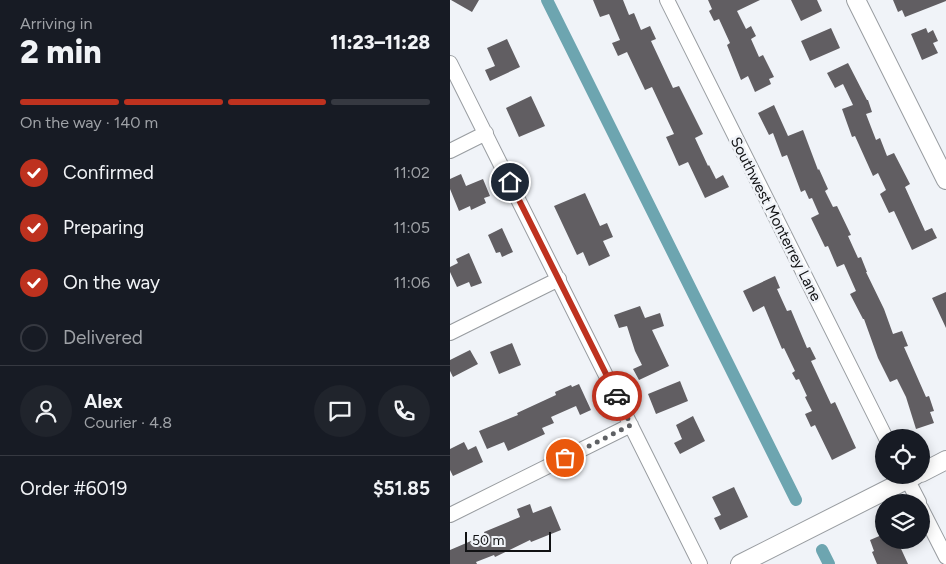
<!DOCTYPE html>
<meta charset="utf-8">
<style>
body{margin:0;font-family:Figtree,sans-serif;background:#20242c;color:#f1f3f6;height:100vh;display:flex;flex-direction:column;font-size:19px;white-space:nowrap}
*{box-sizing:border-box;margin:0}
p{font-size:16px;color:#9ea1a6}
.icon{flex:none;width:28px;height:28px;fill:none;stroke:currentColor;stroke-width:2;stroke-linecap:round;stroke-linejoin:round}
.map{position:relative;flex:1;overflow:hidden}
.side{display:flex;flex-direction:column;background:#171b24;width:450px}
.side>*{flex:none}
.tools{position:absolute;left:425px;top:429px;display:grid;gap:10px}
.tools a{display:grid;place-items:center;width:55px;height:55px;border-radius:50%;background:#171b24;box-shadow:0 2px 12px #0003;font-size:25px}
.scale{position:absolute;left:15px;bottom:12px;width:86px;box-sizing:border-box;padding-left:5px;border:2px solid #111214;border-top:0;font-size:14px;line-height:18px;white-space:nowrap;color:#111214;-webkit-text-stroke:4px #f0f3f8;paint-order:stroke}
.pin{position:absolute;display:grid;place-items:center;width:42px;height:42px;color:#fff;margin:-21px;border:2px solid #fff;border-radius:50%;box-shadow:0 1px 5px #0007}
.courier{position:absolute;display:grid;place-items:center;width:50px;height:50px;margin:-25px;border:4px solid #be321f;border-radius:50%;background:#fff;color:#222;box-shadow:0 1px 6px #0007}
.summary em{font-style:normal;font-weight:800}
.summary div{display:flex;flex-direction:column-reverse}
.summary{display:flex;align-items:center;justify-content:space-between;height:85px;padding:0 20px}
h1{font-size:32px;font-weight:800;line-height:38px}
.bar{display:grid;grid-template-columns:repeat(4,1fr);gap:8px 5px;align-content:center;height:60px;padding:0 20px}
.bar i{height:6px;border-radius:4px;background:#363941}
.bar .active{background:#be321f}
.bar p{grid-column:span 4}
.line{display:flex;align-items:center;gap:12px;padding:0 20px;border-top:1px solid #363941}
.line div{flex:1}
.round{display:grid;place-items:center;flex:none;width:52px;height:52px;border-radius:26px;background:#20242c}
ol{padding:0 20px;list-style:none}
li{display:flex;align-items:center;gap:15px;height:55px}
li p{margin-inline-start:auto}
li .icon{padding:5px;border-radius:50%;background:#be321f;color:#fff;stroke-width:4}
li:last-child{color:#9ea1a6}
li i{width:28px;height:28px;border:2px solid #363941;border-radius:50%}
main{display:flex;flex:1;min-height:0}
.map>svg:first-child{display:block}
</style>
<main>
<section class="side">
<div class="summary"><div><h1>2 min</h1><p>Arriving in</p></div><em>11:23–11:28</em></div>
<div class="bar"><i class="active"></i><i class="active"></i><i class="active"></i><i></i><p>On the way · 140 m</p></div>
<ol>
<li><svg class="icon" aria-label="check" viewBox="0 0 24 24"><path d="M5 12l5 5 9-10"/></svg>Confirmed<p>11:02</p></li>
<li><svg class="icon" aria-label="check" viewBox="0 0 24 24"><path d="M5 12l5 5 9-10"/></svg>Preparing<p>11:05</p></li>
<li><svg class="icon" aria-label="check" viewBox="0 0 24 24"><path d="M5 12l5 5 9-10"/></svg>On the way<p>11:06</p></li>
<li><i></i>Delivered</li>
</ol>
<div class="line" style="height:90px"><a class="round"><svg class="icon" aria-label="person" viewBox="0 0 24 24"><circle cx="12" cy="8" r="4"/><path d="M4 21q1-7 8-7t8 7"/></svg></a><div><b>Alex</b><p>Courier · 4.8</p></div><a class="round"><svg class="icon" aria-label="chat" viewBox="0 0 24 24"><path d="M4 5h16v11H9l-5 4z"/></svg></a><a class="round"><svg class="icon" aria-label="phone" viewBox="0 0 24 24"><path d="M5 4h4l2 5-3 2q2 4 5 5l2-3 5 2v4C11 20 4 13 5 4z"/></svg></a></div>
<div class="line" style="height:65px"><div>Order #6019</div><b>$51.85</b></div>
</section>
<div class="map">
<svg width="496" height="564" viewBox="0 0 496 564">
<rect width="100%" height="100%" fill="#f0f3f8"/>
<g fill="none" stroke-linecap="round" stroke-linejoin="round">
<path stroke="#6da5b0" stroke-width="12" d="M97,0L346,500
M372,550L379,564"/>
</g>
<path fill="#615e62" d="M1,0H29L22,12Z
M143,0H173L179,15L184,13L191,30L200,26L206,39L201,41L223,88L229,86L253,134L245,138L258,166L259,165L266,179L273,175L279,187L255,198L238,162L229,166L216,137L224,134L202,87L195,90L177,52L168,56L162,43L170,40L159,14L150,17Z
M258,0H310L287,11L296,29L301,26L306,36L301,39L309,57L313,55L324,77L319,79L321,84L305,92L298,76L291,80L277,45L280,43L269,19L264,21L259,11L262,9Z
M341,0H367L372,11L351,21Z
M443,0H496V1L455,17L452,10L448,12Z
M381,28L390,48L360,61L351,41Z
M476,28L478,33L483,30L488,41L483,43L488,53L472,60L461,34Z
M57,39L70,67L40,81L35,70L45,66L37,48Z
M398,63L417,100H418L422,112L416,114L426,140L430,138L437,156L444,153L460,184L455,187L475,231L482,228L487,238L462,250L444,211L439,213L430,194L436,190L428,173L423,176L405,136L402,137L392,109L403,105L393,84L385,88L377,73Z
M81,96L95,126L69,137L56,108Z
M324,105L338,136L353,130L368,170L369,169L378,189L375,191L383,207L387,206L401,235L398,236L408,258L411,257L417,272H416L434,309L443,334L452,331L458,346L454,347L476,397L479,396L484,411L480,412L484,423L466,429L456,397L447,379L440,382L428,358L414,319H413L400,294L406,291L394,264L387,267L378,246L375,247L361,218L369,214L362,198L359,199L355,190L351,192L337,155L332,157L323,133L319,135L308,113Z
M11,174L16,186L33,179L40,196L34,198L36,203L21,210L20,206L9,211L0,189V179Z
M135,193L150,226L157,223L163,237L153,241L160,256L139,266L133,252L127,255L104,206Z
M52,228L63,252L52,257L50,252L46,253L38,235Z
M19,253L32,283L21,287L19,282L7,287L0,272V267L8,263L6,259Z
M325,276L330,288L327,289L337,311L341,310L357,348L360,347L366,359L361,361L381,404L385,402L406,448L382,460L365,425L361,427L355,414L362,411L355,397L357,396L349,379L346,380L342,373L345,371L334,348L332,349L314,306L303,312L293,291Z
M496,292V328L482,298Z
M190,306L195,318L210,313L214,326L202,330L219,366L189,380L183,369L192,365L185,351L177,326L169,328L164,315Z
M62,343L71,365L49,374L40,352Z
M20,350L28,364L3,377L0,371V360Z
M230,381L238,401L206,414L198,394Z
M129,384L141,410L130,415L126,406L101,417L104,423L92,428L95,434L58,451L54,442L37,449L29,431L68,415L67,413L106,395L105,392L121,385L122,387Z
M243,416L255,441L230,454L224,443L232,439L226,425Z
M14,442L18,450L26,446L33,462L3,476L0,470V449Z
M284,487L298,517L270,530L264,518L271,515L262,497Z
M80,504L83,513L101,506L111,530L81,542L80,540L45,557L44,555L26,562L27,564H0V550L35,535L34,532L70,517L67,509Z
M434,534V540H447L458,564H427L422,552L424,551L420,540Z"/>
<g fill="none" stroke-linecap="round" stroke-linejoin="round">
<defs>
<path id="minor" d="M217,0L436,438
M0,63L250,564
M0,151L36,133
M0,333L109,279
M455,475L469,502
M471,508L496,557
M0,515L181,425"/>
<path id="tertiary" d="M406,0L496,180
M471,473L496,460
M290,564L466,475"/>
</defs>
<use href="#minor" stroke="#989ca0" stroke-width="16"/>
<use href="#tertiary" stroke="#989ca0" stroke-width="20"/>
<use href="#minor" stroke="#fff" stroke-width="14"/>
<use href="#tertiary" stroke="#fff" stroke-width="18"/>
</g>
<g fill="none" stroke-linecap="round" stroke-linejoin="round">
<path stroke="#5f6164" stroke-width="5" stroke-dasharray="0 9" d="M115,458L181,425L167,396"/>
<path stroke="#be321f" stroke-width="6" d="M60,182L167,396"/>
</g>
<g text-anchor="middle" stroke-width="5" stroke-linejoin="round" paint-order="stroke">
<g font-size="15" fill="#111214" stroke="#f0f3f8">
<text transform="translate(326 219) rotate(63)" y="5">Southwest Monterrey Lane</text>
</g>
</g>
</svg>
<div class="tools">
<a><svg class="icon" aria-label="locate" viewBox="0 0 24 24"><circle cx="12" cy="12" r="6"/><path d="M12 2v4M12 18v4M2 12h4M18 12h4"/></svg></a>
<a><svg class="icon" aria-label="layers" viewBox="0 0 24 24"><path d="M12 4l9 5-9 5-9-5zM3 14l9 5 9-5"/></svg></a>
</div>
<div class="scale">50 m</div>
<div class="pin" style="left:115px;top:458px;background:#ea580c"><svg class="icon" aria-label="bag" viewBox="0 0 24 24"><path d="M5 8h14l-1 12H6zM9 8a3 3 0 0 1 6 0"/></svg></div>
<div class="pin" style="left:60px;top:182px;background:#1f2937"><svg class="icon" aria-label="home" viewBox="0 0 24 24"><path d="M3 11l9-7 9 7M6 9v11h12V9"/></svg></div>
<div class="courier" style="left:167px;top:396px"><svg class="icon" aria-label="car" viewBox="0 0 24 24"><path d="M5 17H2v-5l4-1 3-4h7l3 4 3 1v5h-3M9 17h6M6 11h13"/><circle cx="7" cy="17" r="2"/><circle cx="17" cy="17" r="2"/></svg></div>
</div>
</main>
